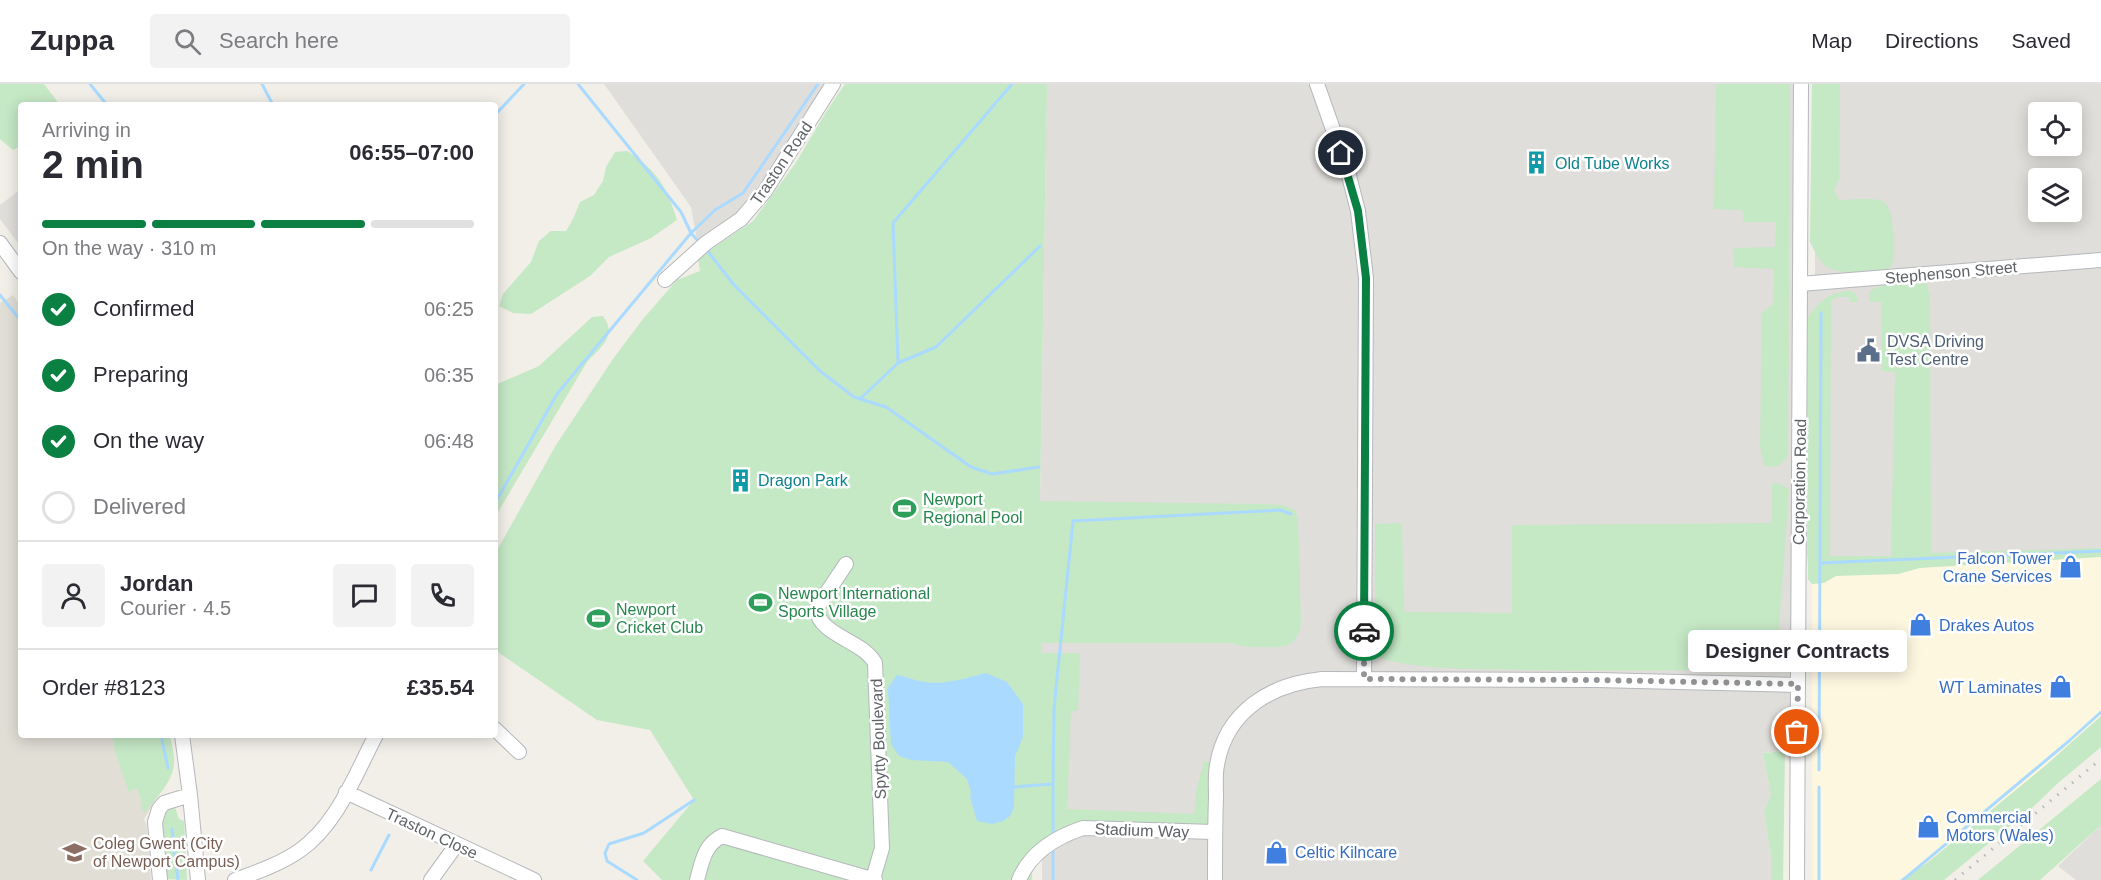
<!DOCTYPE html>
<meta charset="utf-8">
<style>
body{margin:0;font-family:Arial,sans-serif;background:#f2f2f3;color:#2b2b33;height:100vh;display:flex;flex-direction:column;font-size:22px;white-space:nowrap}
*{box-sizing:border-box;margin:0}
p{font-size:20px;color:#7c7c81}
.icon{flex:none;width:33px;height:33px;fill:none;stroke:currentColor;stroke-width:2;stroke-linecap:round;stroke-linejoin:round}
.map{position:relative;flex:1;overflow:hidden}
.drawer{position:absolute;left:18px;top:18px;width:480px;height:636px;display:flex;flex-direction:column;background:#fff;border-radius:6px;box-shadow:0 3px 15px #0003}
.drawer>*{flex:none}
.tools{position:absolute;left:2028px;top:18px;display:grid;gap:12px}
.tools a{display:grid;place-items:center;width:54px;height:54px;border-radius:6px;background:#fff;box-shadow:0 3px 15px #0003;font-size:30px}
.pin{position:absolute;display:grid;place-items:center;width:51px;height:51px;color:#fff;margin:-26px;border:3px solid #fff;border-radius:50%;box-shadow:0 2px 6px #0007}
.courier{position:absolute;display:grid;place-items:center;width:60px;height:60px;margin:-30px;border:4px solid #0b8043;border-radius:50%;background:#fff;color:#222;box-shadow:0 2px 8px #0007}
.bubble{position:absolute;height:42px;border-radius:6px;background:#fff;box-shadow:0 3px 15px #0003;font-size:20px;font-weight:800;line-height:42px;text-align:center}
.overview em{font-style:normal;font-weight:800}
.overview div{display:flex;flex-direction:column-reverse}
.overview{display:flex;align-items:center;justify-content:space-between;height:102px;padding:0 24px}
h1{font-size:39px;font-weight:800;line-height:45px}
.bar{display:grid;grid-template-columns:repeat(4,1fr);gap:9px 6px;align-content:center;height:72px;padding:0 24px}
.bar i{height:8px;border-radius:4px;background:#e1e1e2}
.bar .active{background:#0b8043}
.bar p{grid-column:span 4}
.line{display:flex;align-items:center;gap:15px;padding:0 24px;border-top:2px solid #e1e1e2}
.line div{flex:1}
.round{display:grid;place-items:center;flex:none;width:63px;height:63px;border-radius:6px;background:#f2f2f3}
ol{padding:0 24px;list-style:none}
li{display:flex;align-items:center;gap:18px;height:66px}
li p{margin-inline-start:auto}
li .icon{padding:6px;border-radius:50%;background:#0b8043;color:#fff;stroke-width:4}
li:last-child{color:#7c7c81}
li i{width:33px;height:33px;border:3px solid #e1e1e2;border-radius:50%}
header{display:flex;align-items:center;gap:36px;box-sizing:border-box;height:84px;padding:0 30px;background:#fff;border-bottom:2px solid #e1e1e2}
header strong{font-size:28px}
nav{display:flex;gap:33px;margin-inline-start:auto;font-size:21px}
.search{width:420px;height:54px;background:#f2f2f3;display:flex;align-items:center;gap:15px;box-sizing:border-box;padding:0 21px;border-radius:6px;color:#7c7c81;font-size:22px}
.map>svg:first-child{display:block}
</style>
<header>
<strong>Zuppa</strong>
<div class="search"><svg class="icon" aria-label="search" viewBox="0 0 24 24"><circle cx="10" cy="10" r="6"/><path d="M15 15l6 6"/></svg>Search here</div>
<nav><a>Map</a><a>Directions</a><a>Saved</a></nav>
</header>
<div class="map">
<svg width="2101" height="796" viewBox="0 0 2101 796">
<rect width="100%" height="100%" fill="#f1efe8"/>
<path fill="#fef7e0" d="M2101,467V632L2045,682L1927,779L1900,796H1812V484Z"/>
<path fill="#e0deda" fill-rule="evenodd" d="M604,0H825L761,98L734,131L697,156L691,123Z
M1047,0H1801L1800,200L1815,198V0H2101V169L1840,196L2101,177V467L1808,480L1800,400L1790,666L1763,669L1771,710L1764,728L1771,772V796H1042L1040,417ZM2038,28H2072V62H2038ZM2038,94H2072V128H2038Z
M21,105V163L0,135V121Z
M2101,741V796H2076L2058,782Z"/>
<path fill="#e1ded6" d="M13,211L21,223V651H148L158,712L144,735L147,743L151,796H0V219Z"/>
<path fill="#c5e8c5" d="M0,0H44L60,21H21V62L13,66L0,55Z
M845,0H1047L1040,417L1263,420L1283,421L1295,426L1298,433L1301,539C1298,564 1283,564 1261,563C1250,563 1241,563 1231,559H1041L1042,569H1080L1078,627H1071L1067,725L1194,730L1196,707L1204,677L1215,681L1211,738L1200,744L1077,740L1033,768L1032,796H662L643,777L694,716L650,646L597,636L495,566V470L556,361L613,275L643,235L677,196L700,187L698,174L753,137L795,80L826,28Z
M1716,0H1790L1788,370C1784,380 1775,386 1764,381L1760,363L1762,229L1773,220L1774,185L1734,183L1733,164L1775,163L1776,138H1744L1742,126L1714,125Z
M1812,0H1840L1839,95L1834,106L1839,116C1849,116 1874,113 1882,117C1896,124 1893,161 1894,176C1892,179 1892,181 1889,184C1880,191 1839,190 1829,184C1819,179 1815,167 1810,158Z
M627,67C658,87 666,102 677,136L651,154L609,173L590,192L531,230L513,229L499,222L503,210L531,178L539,157L551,147H566L573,135L580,118L594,111L603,97L606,83L615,68Z
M1926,199L1930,210L1931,469L2101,464V473L1920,484L1898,490L1836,492L1824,499L1812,500L1808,495V233C1819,217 1831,207 1852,207L1856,211L1858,218H1850L1849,213H1838L1831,216L1830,472H1891L1895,288L1881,287L1882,218H1869V208C1879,198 1912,200 1926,199Z
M603,232C618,252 600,264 587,278L495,433V301L539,282L592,233Z
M1772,399L1781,400L1789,406L1776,584C1694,587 1612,587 1529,586C1478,585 1426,587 1375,573V440L1402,439L1404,528L1512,529V441L1772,439Z
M2101,632V663L2058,699L2033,723L1944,796H1900L1927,779L2045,682Z
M114,651H170C171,660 175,670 174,679C173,698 156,714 145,728L141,725V716L137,704L129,707L133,721L114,664Z
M1785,667L1783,796H1771V772L1764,728L1771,710L1763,669Z
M2101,695V741L2040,796H1978Z
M174,720L179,735L184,737L187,796L166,795L160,734L162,727Z"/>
<path fill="#aadaff" d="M986,589L1007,598L1023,620V653L1015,672L1014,723L1010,732L1003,737L992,740L977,737L970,713L971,708L967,695L948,678L912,676L899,672L891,660L888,604L897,591C907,593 916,597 925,598C945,601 967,594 986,589Z"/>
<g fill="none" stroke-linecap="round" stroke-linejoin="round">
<path stroke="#aadaff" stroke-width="3" d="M90,0L107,21
M262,0L273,21
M495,31L524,0
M699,158L691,149L715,126L743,109L818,0
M706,165L734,201L820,287L854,313L886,323L971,383L992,390L1039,383
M0,211L21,237
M898,279L936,263L1040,162
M860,315L898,279L893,139L1012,0
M495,419L557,310L691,149L681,128L578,0
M1820,479L2101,467
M161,651L168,684
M1819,686L1821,229
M1014,703L1053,700L1054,624L1073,437L1280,426L1291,430
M172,745L178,796
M1053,752V700
M371,786L389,751
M637,796L607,777L605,769L609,760L644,749L694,716
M1053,796V764
M1819,796V703
M1903,796L2069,657L2101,628"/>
<defs>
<path id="minor" d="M1317,0L1348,88L1358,127L1366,194L1364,595
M0,159L21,188
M665,196L706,159L741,135L765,107L833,0
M1800,200L2101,176
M846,480L816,525C821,553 861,555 875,579L882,764L873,795
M495,645L519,668
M182,651L190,711L198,796
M346,708L534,796
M160,796L155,738L159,725L164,719L190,711
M235,796C257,788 280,780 299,767C337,741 355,691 376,651
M431,796L457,760
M697,796C702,778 704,761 722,752L875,796
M1019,796C1030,769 1056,753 1083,744L1214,748
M1215,796C1215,768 1215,741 1216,713C1216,703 1215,692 1217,681C1226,627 1271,600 1322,595L1597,596L1798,601
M1797,796L1801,0"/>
</defs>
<use href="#minor" stroke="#b5b8bc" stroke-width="16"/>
<use href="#minor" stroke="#fff" stroke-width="14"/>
<path stroke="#b6b7b8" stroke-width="3" stroke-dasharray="1.5 8" stroke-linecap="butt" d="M1955,796L2101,675"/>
</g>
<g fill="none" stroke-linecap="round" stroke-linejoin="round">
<path stroke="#929495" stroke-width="6" stroke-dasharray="0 10.8" d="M1364,547V595L1597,596L1798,600L1797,648"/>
<path stroke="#0b8043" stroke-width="8" d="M1341,69L1358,127L1366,194L1364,547"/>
</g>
<defs>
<symbol id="building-bare" viewBox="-9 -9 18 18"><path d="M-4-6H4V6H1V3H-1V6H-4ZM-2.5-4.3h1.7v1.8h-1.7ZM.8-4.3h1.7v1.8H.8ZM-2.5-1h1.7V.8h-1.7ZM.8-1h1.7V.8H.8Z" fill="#0f9aa8" stroke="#fff" stroke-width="2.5" paint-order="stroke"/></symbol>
<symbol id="civic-bare" viewBox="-9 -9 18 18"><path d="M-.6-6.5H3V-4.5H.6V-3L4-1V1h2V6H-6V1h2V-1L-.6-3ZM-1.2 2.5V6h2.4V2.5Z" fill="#5c6f8a" stroke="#fff" stroke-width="2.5" paint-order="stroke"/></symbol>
<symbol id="stadium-bare" viewBox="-9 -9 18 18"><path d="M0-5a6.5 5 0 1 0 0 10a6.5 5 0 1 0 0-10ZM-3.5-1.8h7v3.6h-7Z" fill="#2e9e5b" stroke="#fff" stroke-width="2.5" paint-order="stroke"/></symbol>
<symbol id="shop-bare" viewBox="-9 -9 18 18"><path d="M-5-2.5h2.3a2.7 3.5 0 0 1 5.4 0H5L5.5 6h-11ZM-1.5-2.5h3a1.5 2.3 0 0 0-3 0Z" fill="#3f7fe0" stroke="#fff" stroke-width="2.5" paint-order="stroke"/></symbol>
<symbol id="university-bare" viewBox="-9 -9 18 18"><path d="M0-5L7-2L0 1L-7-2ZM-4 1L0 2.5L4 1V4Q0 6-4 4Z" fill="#8d6e63" stroke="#fff" stroke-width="2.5" paint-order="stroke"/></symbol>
</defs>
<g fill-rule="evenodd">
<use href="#building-bare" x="1520" y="62" width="33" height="33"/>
<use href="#civic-bare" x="1852" y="250" width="33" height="33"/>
<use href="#building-bare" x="724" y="380" width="33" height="33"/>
<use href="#stadium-bare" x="888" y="408" width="33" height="33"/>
<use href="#shop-bare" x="2054" y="466" width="33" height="33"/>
<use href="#stadium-bare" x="744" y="502" width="33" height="33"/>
<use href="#stadium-bare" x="582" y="518" width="33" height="33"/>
<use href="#shop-bare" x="1904" y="524" width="33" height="33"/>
<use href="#shop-bare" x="2044" y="586" width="33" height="33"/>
<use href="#shop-bare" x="1912" y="726" width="33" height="33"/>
<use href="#university-bare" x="58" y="752" width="33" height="33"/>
<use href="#shop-bare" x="1260" y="752" width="33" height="33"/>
</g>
<g text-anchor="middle" stroke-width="5" stroke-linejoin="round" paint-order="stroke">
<g font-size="16" fill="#5f6368" stroke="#fff">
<text transform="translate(781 79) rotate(-56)" y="6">Traston Road</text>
<text transform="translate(1951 188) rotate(-5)" y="6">Stephenson Street</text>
<text transform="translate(1799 398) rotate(-89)" y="6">Corporation Road</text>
<text transform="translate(878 655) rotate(-92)" y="6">Spytty Boulevard</text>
<text transform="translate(1142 746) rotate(2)" y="6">Stadium Way</text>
<text transform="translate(432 749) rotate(25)" y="6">Traston Close</text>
</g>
<g font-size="16" fill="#0d838f" stroke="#fff" text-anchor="start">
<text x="1555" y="85">Old Tube Works</text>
<text x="758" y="402">Dragon Park</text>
</g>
<g font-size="16" fill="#4e5e75" stroke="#fff" text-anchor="start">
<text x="1887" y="263">DVSA Driving<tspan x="1887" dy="18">Test Centre</tspan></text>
</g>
<g font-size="16" fill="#27864d" stroke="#fff" text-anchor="start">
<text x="923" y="421">Newport<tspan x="923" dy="18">Regional Pool</tspan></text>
<text x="778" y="515">Newport International<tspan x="778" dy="18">Sports Village</tspan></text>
<text x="616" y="531">Newport<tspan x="616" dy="18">Cricket Club</tspan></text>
</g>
<g font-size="16" fill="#366cbe" stroke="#fff" text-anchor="start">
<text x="2052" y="480" text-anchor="end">Falcon Tower<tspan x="2052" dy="18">Crane Services</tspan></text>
<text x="1939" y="547">Drakes Autos</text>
<text x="2042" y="609" text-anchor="end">WT Laminates</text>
<text x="1946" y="739">Commercial<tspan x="1946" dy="18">Motors (Wales)</tspan></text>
<text x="1295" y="774">Celtic Kilncare</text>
</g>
<g font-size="16" fill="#785e54" stroke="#fff" text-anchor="start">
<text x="93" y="765">Coleg Gwent (City<tspan x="93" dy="18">of Newport Campus)</tspan></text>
</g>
</g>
</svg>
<div class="tools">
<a><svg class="icon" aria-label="locate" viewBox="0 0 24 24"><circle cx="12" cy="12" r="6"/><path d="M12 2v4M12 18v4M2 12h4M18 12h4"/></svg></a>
<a><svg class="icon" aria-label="layers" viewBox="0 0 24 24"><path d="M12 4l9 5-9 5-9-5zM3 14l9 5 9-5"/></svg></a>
</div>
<div class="pin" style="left:1797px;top:648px;background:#ea580c"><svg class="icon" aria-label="bag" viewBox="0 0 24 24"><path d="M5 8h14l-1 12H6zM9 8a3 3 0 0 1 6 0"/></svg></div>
<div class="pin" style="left:1341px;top:69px;background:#1f2937"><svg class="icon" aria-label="home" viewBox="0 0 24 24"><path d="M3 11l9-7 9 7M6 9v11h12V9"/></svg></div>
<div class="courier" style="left:1364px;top:547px"><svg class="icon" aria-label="car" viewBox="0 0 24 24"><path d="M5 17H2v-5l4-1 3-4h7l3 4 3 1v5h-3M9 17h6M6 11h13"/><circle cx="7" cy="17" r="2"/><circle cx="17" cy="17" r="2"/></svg></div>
<div class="bubble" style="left:1688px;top:546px;width:219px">Designer Contracts</div>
<section class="drawer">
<div class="overview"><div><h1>2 min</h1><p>Arriving in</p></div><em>06:55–07:00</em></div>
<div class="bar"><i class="active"></i><i class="active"></i><i class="active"></i><i></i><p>On the way · 310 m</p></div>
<ol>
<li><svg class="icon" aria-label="check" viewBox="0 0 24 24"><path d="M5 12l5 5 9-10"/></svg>Confirmed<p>06:25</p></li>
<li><svg class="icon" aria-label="check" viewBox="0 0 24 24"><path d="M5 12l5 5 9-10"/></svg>Preparing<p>06:35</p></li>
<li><svg class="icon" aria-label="check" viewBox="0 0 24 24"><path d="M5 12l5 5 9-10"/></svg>On the way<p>06:48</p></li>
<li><i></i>Delivered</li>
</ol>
<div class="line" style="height:108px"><a class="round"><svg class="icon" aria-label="person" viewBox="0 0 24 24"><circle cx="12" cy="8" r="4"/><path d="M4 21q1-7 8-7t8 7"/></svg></a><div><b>Jordan</b><p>Courier · 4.5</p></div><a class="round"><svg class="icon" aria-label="chat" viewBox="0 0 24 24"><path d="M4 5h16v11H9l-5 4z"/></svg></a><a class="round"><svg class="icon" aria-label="phone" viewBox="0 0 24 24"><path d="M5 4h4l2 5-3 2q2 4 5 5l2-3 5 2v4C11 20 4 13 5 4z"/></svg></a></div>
<div class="line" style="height:78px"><div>Order #8123</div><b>£35.54</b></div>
</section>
</div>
